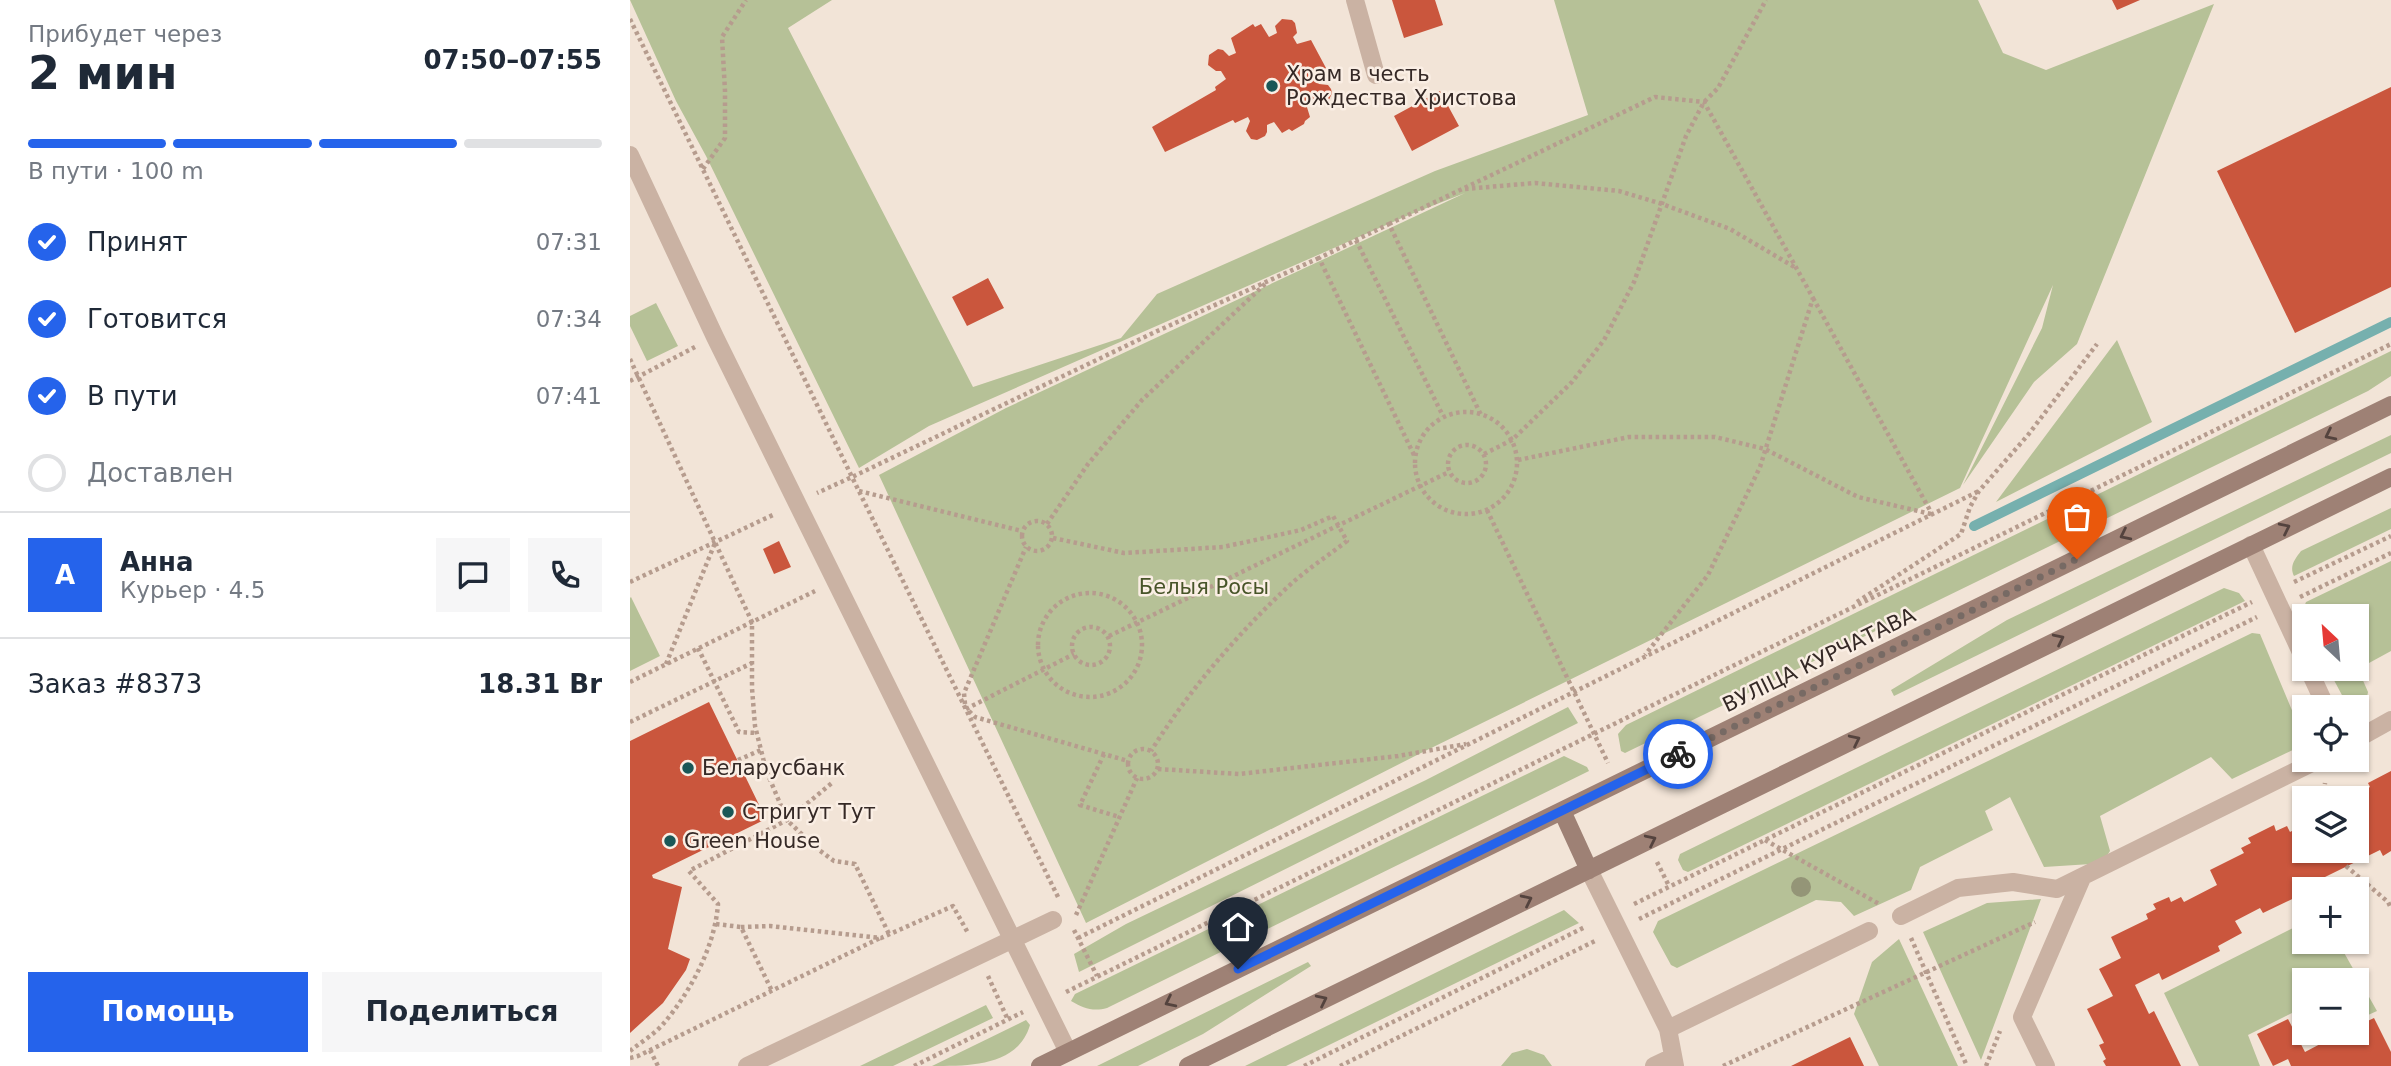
<!DOCTYPE html>
<html lang="ru">
<meta charset="utf-8">
<style>
body{margin:0;font-family:"DejaVu Sans",sans-serif;background:#f6f6f7;color:#1f2937;height:100vh;display:flex;flex-direction:column;font-size:26px;white-space:nowrap}
*{box-sizing:border-box;margin:0}
p{font-size:23px;color:#747a83}
.icon{flex:none;width:38px;height:38px;fill:none;stroke:currentColor;stroke-width:2;stroke-linecap:round;stroke-linejoin:round}
.map{position:relative;flex:1;overflow:hidden}
.side{display:flex;flex-direction:column;background:#fff;width:630px}
.side>*{flex:none}
.needle{width:46px;rotate:334deg}
.controls{position:absolute;left:1662px;top:604px;display:grid;gap:14px}
.controls a{display:grid;place-items:center;width:77px;height:77px;border-radius:0px;background:#fff;box-shadow:0 2px 5px #0004;font-size:35px}
.pin{position:absolute;display:grid;place-items:center;width:60px;height:60px;color:#fff;margin:-72px -30px;border-radius:50% 50% 50% 0;rotate:-45deg;box-shadow:0 0 7px #0007}
.pin .icon{rotate:45deg}
.courier{position:absolute;display:grid;place-items:center;width:70px;height:70px;margin:-35px;border:5px solid #2563eb;border-radius:50%;background:#fff;color:#222;box-shadow:0 2px 9px #0007}
.overview em{font-style:normal;font-weight:700}
.overview div{display:flex;flex-direction:column-reverse}
.overview{display:flex;align-items:center;justify-content:space-between;height:119px;padding:0 28px}
h1{font-size:46px;font-weight:700;line-height:52px}
.bar{display:grid;grid-template-columns:repeat(4,1fr);gap:10px 7px;align-content:center;height:84px;padding:0 28px}
.bar i{height:9px;border-radius:5px;background:#e0e1e3}
.bar .selected{background:#2563eb}
.bar p{grid-column:span 4}
.line{display:flex;align-items:center;gap:18px;padding:0 28px;border-top:2px solid #e0e1e3}
.line div{flex:1}
.round{display:grid;place-items:center;flex:none;width:74px;height:74px;border-radius:0px;background:#f6f6f7}
ol{padding:0 28px;list-style:none}
li{display:flex;align-items:center;gap:21px;height:77px}
li p{margin-inline-start:auto}
li .icon{padding:7px;border-radius:50%;background:#2563eb;color:#fff;stroke-width:4}
li:last-child{color:#747a83}
li i{width:38px;height:38px;border:4px solid #e0e1e3;border-radius:50%}
.cta{display:flex;gap:14px;margin-top:auto;padding:14px 28px}
.cta a{flex:1;height:80px;border-radius:0px;background:#2563eb;color:#fff;font-size:28px;font-weight:700;line-height:80px;text-align:center}
.cta a+a{background:#f6f6f7;color:#1f2937}
main{display:flex;flex:1;min-height:0}
.map>svg:first-child{display:block}
</style>
<main>
<section class="side">
<div class="overview"><div><h1>2 мин</h1><p>Прибудет через</p></div><em>07:50–07:55</em></div>
<div class="bar"><i class="selected"></i><i class="selected"></i><i class="selected"></i><i></i><p>В пути · 100 m</p></div>
<ol>
<li><svg class="icon" aria-label="check" viewBox="0 0 24 24"><path d="M5 12l5 5 9-10"/></svg>Принят<p>07:31</p></li>
<li><svg class="icon" aria-label="check" viewBox="0 0 24 24"><path d="M5 12l5 5 9-10"/></svg>Готовится<p>07:34</p></li>
<li><svg class="icon" aria-label="check" viewBox="0 0 24 24"><path d="M5 12l5 5 9-10"/></svg>В пути<p>07:41</p></li>
<li><i></i>Доставлен</li>
</ol>
<div class="line" style="height:126px"><b class="round" style="background:#2563eb;color:#fff">А</b><div><b>Анна</b><p>Курьер · 4.5</p></div><a class="round"><svg class="icon" aria-label="chat" viewBox="0 0 24 24"><path d="M4 5h16v11H9l-5 4z"/></svg></a><a class="round"><svg class="icon" aria-label="phone" viewBox="0 0 24 24"><path d="M5 4h4l2 5-3 2q2 4 5 5l2-3 5 2v4C11 20 4 13 5 4z"/></svg></a></div>
<div class="line" style="height:91px"><div>Заказ #8373</div><b>18.31 Br</b></div>
<div class="cta"><a>Помощь</a><a>Поделиться</a></div>
</section>
<div class="map">
<svg width="1761" height="1066" viewBox="0 0 1761 1066">
<rect width="100%" height="100%" fill="#f2e4d7"/>
<path fill="#b6c197" d="M0,0H202L158,28L343,387L491,338L527,294L805,171L958,115L924,0H1348L1373,53L1416,70L1584,4L1447,344L1404,382L1333,485L1412,328L1423,285L1330,488L791,753L456,923L249,475L376,408L835,193L779,215L299,426L229,468L76,156L46,101Z
M26,303L48,346L17,361L0,326V316Z
M1487,340L1522,422L1366,502Z
M1761,351V376L1738,391L995,753L991,751L988,734L996,725Z
M1761,435V453L1264,696L1261,690L1377,620Z
M1761,508V529L1664,576C1659,566 1665,559 1671,551Z
M1761,561V651L1728,669L1738,692L1737,697L1727,701L1713,697L1698,669L1727,668V616H1678L1674,607L1676,602Z
M1594,588L1609,593L1615,601L1058,872L1053,870L1048,860L1050,854Z
M1,597L30,656L0,671V598Z
M1622,633L1630,634L1674,739L1669,747L1602,779L1581,757L1470,816L1480,851L1474,860L1461,864L1414,867L1380,797L1355,811L1363,830L1290,867L1281,890L1224,916L1211,902L1186,900L1047,968L1041,965L1023,932L1028,921Z
M938,707L948,723L449,972L444,954L496,924L796,780Z
M934,756L957,767L959,771L477,1008C463,1012 453,1008 441,1001L445,994Z
M1411,899L1351,1060L1293,932L1357,903Z
M934,910L949,923L656,1066H615Z
M1675,922V942H1708L1747,1011L1727,1020V980H1675V1032L1702,1033L1679,1044L1664,1012L1618,1035L1630,1066H1569L1534,993Z
M1269,939L1328,1066H1249L1224,1014L1242,962Z
M678,962L681,966L573,1034L508,1066H467Z
M356,1005L363,1018L263,1066H230Z
M396,1020L400,1025C388,1066 341,1066 302,1066Z
M897,1049L914,1055L922,1066H871L882,1053Z"/>
<g fill="none" stroke-linecap="round" stroke-linejoin="round">
<path stroke="#76b0ae" stroke-width="10" d="M1344,526L1761,322"/>
</g>
<path fill="#ca563d" d="M762,0H805L813,25L774,38Z
M1482,0H1510L1487,10Z
M652,19L662,20L665,23L667,33L663,37L667,44L681,40L696,68L685,76L689,84L698,85L701,89L702,93L698,102L688,104L683,100L676,104L680,117L675,121L674,124L662,131L659,129L652,133L644,122L637,125V132L635,136L627,140L621,139L616,131L620,121L618,117L605,123L603,120L535,152L522,127L586,90L585,87L596,79L591,71H586L578,65L579,55L588,49L593,50L599,56L606,53L601,38L623,24L625,27L631,24L639,37L647,33L645,26Z
M1761,87V287L1665,333L1587,171Z
M810,91L829,126L782,151L764,116Z
M358,278L374,308L337,326L322,297Z
M149,541L161,567L144,574L133,549Z
M79,702L136,819L22,875L23,878L52,887L38,949L60,959L56,970L33,1003L0,1033V741Z
M1761,771V851L1753,856L1750,850L1695,877L1697,882L1682,889H1675V893L1633,913L1630,908L1605,921L1612,933L1588,946L1590,951L1532,980L1529,973L1505,985L1519,1014L1524,1011L1551,1066H1476L1473,1061L1476,1059L1469,1045L1474,1043L1457,1009L1483,996L1469,969L1491,958L1481,937L1518,919L1516,914L1526,909L1523,904L1539,897L1541,902L1551,897L1554,902L1587,885L1580,870L1614,853L1611,848L1621,843L1618,838L1644,825L1646,831L1657,826L1660,832L1675,824V850H1727V798L1731,797L1729,793L1740,787L1738,783Z
M1744,1018L1761,1052V1066H1661L1658,1059L1643,1066L1627,1034L1658,1019L1675,1052L1713,1032H1727V1026Z
M1220,1037L1234,1066H1161Z"/>
<g fill="none" stroke-linecap="round" stroke-linejoin="round">
<path stroke="#b69c8e" stroke-width="4.5" stroke-dasharray="3.5 3.5" stroke-linecap="butt" d="M0,19L222,477L187,493
M73,169L95,138V91L92,37L116,0
M835,189L905,183L989,191L1032,204L1100,229L1166,268
M759,224L1025,97L1074,102L1183,298L1130,467L1078,575L1015,655
M726,240L813,416
M1183,298L1302,514
M0,359L122,622V688L125,726L136,770L157,820L185,847L204,861L225,864L259,934
M0,381L65,347
M785 463a51 51 0 1 1 102 0a51 51 0 1 1-102 0Z
M818 464a19 19 0 1 1 38 0a19 19 0 1 1-38 0Z
M854,454L882,440L942,382L974,340L1004,282L1056,136L1074,102L1088,88L1136,0
M784,455L689,258L759,224L851,415
M888,460L999,437H1085L1135,449L1228,497L1301,514
M229,491L392,531
M857,510L978,763
M392 536a15 15 0 1 1 30 0a15 15 0 1 1-30 0Z
M417,524L458,464L512,400L635,284
M423,538L494,553L593,547L671,530L703,516L717,541C699,555 679,568 662,583C608,633 560,689 521,751
M0,582L145,514
M1664,582L1761,536
M408 645a52 52 0 1 1 104 0a52 52 0 1 1-104 0Z
M1670,597L1761,553
M1227,602L1331,534L1340,507L1349,491L1398,435L1467,344
M442 646a19 19 0 1 1 38 0a19 19 0 1 1-38 0Z
M479,636L819,472
M68,648L109,732L127,733
M36,664L85,543
M0,682L185,591
M335,704L334,693L396,547
M336,709L444,654
M339,711L345,717L498,761
M0,722L122,663
M498 764a15 15 0 1 1 30 0a15 15 0 1 1-30 0Z
M474,754L450,805L489,817
M108,760L131,750
M528,769L609,774L768,756L836,744
M1693,798L1695,783
M1135,840L1251,905
M1027,862L1039,886
M1716,866L1758,902L1761,908
M428,897L222,477L523,333L689,258
M1004,904L1622,602
M446,915L507,778
M1009,919L1627,617
M86,924L111,927L142,991
M111,927L140,926L251,938L323,906L338,933
M444,930L467,976
M448,938L1349,491
M1281,938L1337,1066
M358,976L378,1020
M436,992L1761,344
M20,1050L28,1066
M0,1051C11,1042 25,1034 34,1023C61,991 85,946 88,904L59,871L157,820L202,783
M0,1058L8,1056L250,938
M284,1066L393,1012
M674,1066L955,927
M710,1066L967,940
M1093,1066L1405,922
M1356,1066L1370,1031"/>
<path stroke="#cab2a3" stroke-width="18" d="M725,0L746,75
M0,155L85,337L438,1052
M1621,545L1675,661
M1678,668L1696,707
M1727,739L1761,720
M959,870L1038,1029L1045,1066
M1271,916L1328,888L1383,882L1427,889L1688,760
M1038,1029L1239,931
M117,1066L423,920
M1024,1066L1043,1057
M1416,1066L1392,1017L1452,878"/>
<path stroke="#9e8175" stroke-width="18" d="M932,811L959,870
M410,1066L1761,405
M558,1066L1761,477"/>
</g>
<circle fill="#949577" cx="1171" cy="887" r="10"/>
<defs><path id="oneway-chevron" d="M-2-3.5L2.5 0L-2 3.5" fill="none" stroke-width="1.6" stroke-linecap="round" stroke-linejoin="round" transform="scale(1.75)"/></defs>
<g stroke="#54433e">
<use href="#oneway-chevron" transform="translate(1700 435) rotate(154)"/>
<use href="#oneway-chevron" transform="translate(1655 528) rotate(-26)"/>
<use href="#oneway-chevron" transform="translate(1495 535) rotate(154)"/>
<use href="#oneway-chevron" transform="translate(1429 639) rotate(-26)"/>
<use href="#oneway-chevron" transform="translate(1225 740) rotate(-26)"/>
<use href="#oneway-chevron" transform="translate(1021 840) rotate(-26)"/>
<use href="#oneway-chevron" transform="translate(897 900) rotate(-26)"/>
<use href="#oneway-chevron" transform="translate(692 1000) rotate(-26)"/>
<use href="#oneway-chevron" transform="translate(540 1002) rotate(154)"/>
</g>
<g fill="none" stroke-linecap="round" stroke-linejoin="round">
<path stroke="#776a64" stroke-width="7" stroke-dasharray="0 12.6" d="M1048,754L1447,559"/>
<path stroke="#2563eb" stroke-width="9" d="M608,969L1048,754"/>
</g>
<g fill="#1a5757" stroke="#faeee4" stroke-width="2.5">
<circle cx="642" cy="86" r="7"/>
<circle cx="58" cy="768" r="7"/>
<circle cx="98" cy="812" r="7"/>
<circle cx="40" cy="841" r="7"/>
</g>
<g text-anchor="middle" stroke-width="5" stroke-linejoin="round" paint-order="stroke">
<g font-size="21" fill="#352926" stroke="#faeee4" text-anchor="start">
<text x="656" y="81">Храм в честь<tspan x="656" dy="24">Рождества Христова</tspan></text>
<text x="72" y="775">Беларусбанк</text>
<text x="112" y="819">Стригут Тут</text>
<text x="54" y="848">Green House</text>
</g>
<g font-size="21" fill="#475428" stroke="#faeee4">
<text x="574" y="594">Белыя Росы</text>
</g>
<g font-size="21" fill="#352926" stroke="#faeee4">
<text transform="translate(1189 660) rotate(-26)" y="7">ВУЛІЦА КУРЧАТАВА</text>
</g>
</g>
</svg>
<div class="controls">
<a><svg class="needle" viewBox="-14 -14 28 28"><path d="M0-13l5 13h-10z" fill="#e53935"/><path d="M0 13l5-13h-10z" fill="#747a83"/></svg></a>
<a><svg class="icon" aria-label="locate" viewBox="0 0 24 24"><circle cx="12" cy="12" r="6"/><path d="M12 2v4M12 18v4M2 12h4M18 12h4"/></svg></a>
<a><svg class="icon" aria-label="layers" viewBox="0 0 24 24"><path d="M12 4l9 5-9 5-9-5zM3 14l9 5 9-5"/></svg></a>
<a>+</a>
<a>−</a>
</div>
<div class="pin" style="left:1447px;top:559px;background:#ea580c"><svg class="icon" aria-label="bag" viewBox="0 0 24 24"><path d="M5 8h14l-1 12H6zM9 8a3 3 0 0 1 6 0"/></svg></div>
<div class="pin" style="left:608px;top:969px;background:#1f2937"><svg class="icon" aria-label="home" viewBox="0 0 24 24"><path d="M3 11l9-7 9 7M6 9v11h12V9"/></svg></div>
<div class="courier" style="left:1048px;top:754px"><svg class="icon" aria-label="bike" viewBox="0 0 24 24"><circle cx="6" cy="16" r="4"/><circle cx="18" cy="16" r="4"/><path d="M6 16l4-8h5l3 8M10 8l3 8H6M13 5h3"/></svg></div>
</div>
</main>
